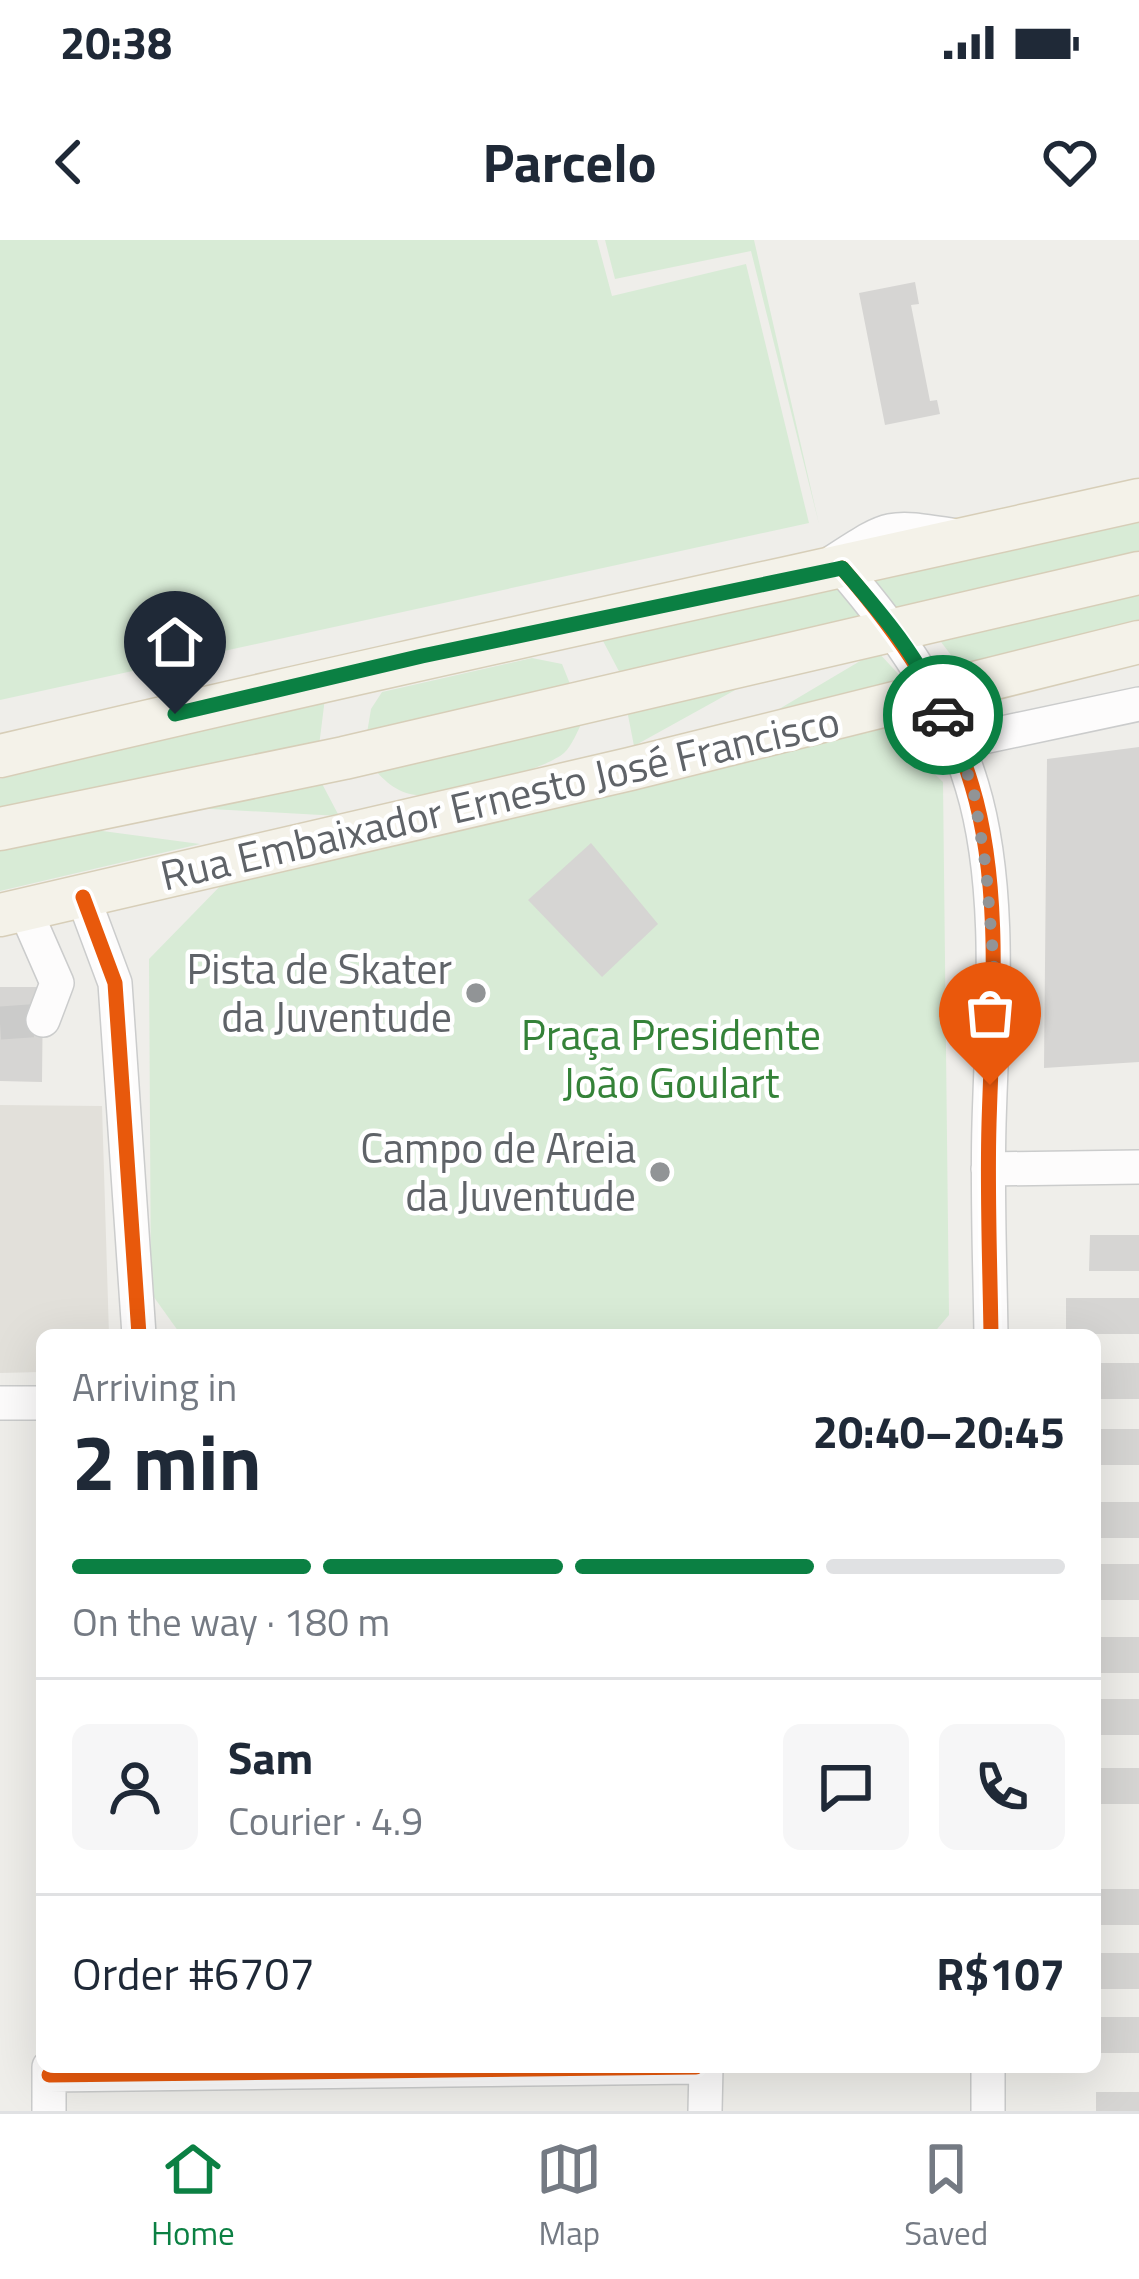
<!DOCTYPE html>
<meta charset="utf-8">
<style>
body{margin:0;font-family:"Titillium Web",sans-serif;background:#f6f6f7;color:#1f2937;height:100vh;display:flex;flex-direction:column;font-size:45px;white-space:nowrap}
*{box-sizing:border-box;margin:0}
p{font-size:39px;color:#747a83}
.icon{flex:none;width:66px;height:66px;fill:none;stroke:currentColor;stroke-width:2;stroke-linecap:round;stroke-linejoin:round}
.map{position:relative;flex:1;overflow:hidden}
.sheet{position:absolute;left:36px;top:1089px;width:1065px;height:744px;display:flex;flex-direction:column;background:#fff;border-radius:18px;box-shadow:0 12px 48px #0002}
.sheet>*{flex:none}
.pin{position:absolute;display:grid;place-items:center;width:102px;height:102px;color:#fff;margin:-123px -51px;border-radius:50% 50% 50% 0;rotate:-45deg;box-shadow:0 0 12px #0007}
.pin .icon{rotate:45deg}
.courier{position:absolute;display:grid;place-items:center;width:120px;height:120px;margin:-60px;border:9px solid #0b8043;border-radius:50%;background:#fff;color:#222;box-shadow:0 3px 15px #0007}
.headline em{font-style:normal;font-weight:700}
.headline div{display:flex;flex-direction:column-reverse}
.headline{display:flex;align-items:center;justify-content:space-between;height:204px;padding:0 36px}
h1{font-size:78px;font-weight:700;line-height:90px}
.bar{display:grid;grid-template-columns:repeat(4,1fr);gap:18px 12px;align-content:center;height:144px;padding:0 36px}
.bar i{height:15px;border-radius:9px;background:#e0e1e3}
.bar .on{background:#0b8043}
.bar p{grid-column:span 4}
.line{display:flex;align-items:center;gap:30px;padding:0 36px;border-top:3px solid #e0e1e3}
.line div{flex:1}
.round{display:grid;place-items:center;flex:none;width:126px;height:126px;border-radius:18px;background:#f6f6f7}
.status{display:flex;justify-content:space-between;align-items:center;height:84px;padding:0 60px;background:#fff;direction:ltr}
.status svg{height:33px;fill:currentColor}
header{display:flex;justify-content:space-between;align-items:center;height:156px;padding:0 36px;background:#fff;font-size:54px;font-weight:700}
.dock{display:flex;justify-content:space-around;align-items:center;height:168px;border-top:3px solid #e0e1e3;background:#fff;font-size:33px;color:#747a83}
.dock a{display:grid;justify-items:center;gap:6px}
.dock .on{color:#0b8043}
.map>svg:first-child{display:block}
</style>
<div class="status"><b>20:38</b><svg viewBox="0 0 49 12"><path d="M0 12V9h3v3zM5 12V6h3v6zM10 12V3h3v9zM15 12V0h3v12zM26 1h20v11H26zM47 4h2v5h-2z"/></svg></div>
<header><svg class="icon" aria-label="back" viewBox="0 0 24 24"><path d="M15 5l-7 7 7 7"/></svg>Parcelo<svg class="icon" aria-label="heart" viewBox="0 0 24 24"><path d="M12 20l-8-8c-3-5 5-10 8-4 3-6 11-1 8 4z"/></svg></header>
<div class="map">
<svg width="1139" height="1871" viewBox="0 0 1139 1871">
<rect width="100%" height="100%" fill="#efeeea"/>
<path fill="#e2e0da" d="M0,865L102,866L109,1095H42V1132L0,1133Z"/>
<path fill="#d8ebd6" d="M0,0H597L612,56L746,24L809,283L0,460Z
M605,0H754L819,284L751,11L615,39Z
M1139,272V315L622,437L602,399Z
M1139,353V384L960,427L938,398Z
M877,411L904,440L764,478Z
M532,418L562,424L572,449L367,493L371,469L382,452Z
M746,444L634,506L627,470Z
M325,458L319,506L0,578V539Z
M583,480C578,490 572,506 564,513C543,531 443,558 416,555C397,553 381,539 371,524Z
M887,488L943,542L949,1075L932,1095H181L151,1053L149,719L229,637Z
M318,536L339,576L193,568Z
M95,590L200,604L0,651V608Z"/>
<path fill="#d6d5d3" d="M915,42L919,64L911,65L930,161L937,160L940,174L885,185L859,53Z
M1139,507V822L1044,828L1047,519Z
M591,603L658,684L602,737L528,660Z
M0,747H43L42,842L0,841Z
M1090,995H1139V1031H1089Z
M1066,1058H1139V1094H1066Z
M1095,1123H1139V1159H1095Z
M1095,1189H1139V1225H1095Z
M1095,1262H1139V1298H1095Z
M1095,1324H1139V1360H1095Z
M1095,1397H1139V1433H1095Z
M1095,1459H1139V1495H1095Z
M1095,1528H1139V1564H1095Z
M1095,1649H1139V1685H1095Z
M1095,1713H1139V1749H1095Z
M1095,1777H1139V1813H1095Z
M1096,1852H1139V1871H1096Z"/>
<g fill="none" stroke-linecap="round" stroke-linejoin="round">
<path stroke="#cbcbca" stroke-width="33" stroke-dasharray="33 16" stroke-linecap="butt" d="M0,783L43,780"/>
<defs>
<path id="minor" d="M833,322C892,284 887,285 957,296
M842,328C899,394 947,462 972,546C1003,648 992,779 989,884C987,954 990,1025 991,1095
M955,503L1139,464
M83,657L115,743L139,1095
M25,670L57,743L43,780
M988,929L1139,927
M0,1163H42
M49,1827V1871
M49,1835L696,1827
M705,1871L706,1827
M988,1871V1827"/>
<path id="major" d="M0,516C379,426 759,345 1139,260
M0,589L344,518L1139,333
M0,675L630,529L1139,402"/>
</defs>
<use href="#minor" stroke="#cbcccc" stroke-width="36"/>
<use href="#major" stroke="#d7ceb8" stroke-width="45"/>
<use href="#minor" stroke="#fdfcfc" stroke-width="33"/>
<use href="#major" stroke="#f4f2e9" stroke-width="42"/>
<defs>
<path id="cycleway" d="M842,328C899,394 947,462 972,546C1003,648 992,779 989,884C987,954 990,1025 991,1095
M83,657L115,743L139,1095
M49,1835L696,1827"/>
</defs>
<use href="#cycleway" stroke="#fff" stroke-width="22"/>
<use href="#cycleway" stroke="#e8590c" stroke-width="15"/>
</g>
<g fill="none" stroke-linecap="round" stroke-linejoin="round">
<path stroke="#919496" stroke-width="12" stroke-dasharray="0 21.6" d="M943,475L973,547L986,628L994,728L990,845"/>
<path stroke="#0b8043" stroke-width="15" d="M175,474L422,416L842,328C881,373 921,419 943,475"/>
</g>
<g fill="#919496" stroke="#fff" stroke-width="4.5">
<circle cx="476" cy="753" r="12"/>
<circle cx="660" cy="932" r="12"/>
</g>
<g text-anchor="middle" stroke-width="9" stroke-linejoin="round" paint-order="stroke">
<g font-size="42" fill="#5f6368" stroke="#fff">
<text transform="translate(500 558) rotate(-13)" y="15">Rua Embaixador Ernesto José Francisco</text>
</g>
<g font-size="42" fill="#5f6368" stroke="#fff" text-anchor="end">
<text x="452" y="744">Pista de Skater<tspan x="452" dy="48">da Juventude</tspan></text>
<text x="636" y="923">Campo de Areia<tspan x="636" dy="48">da Juventude</tspan></text>
</g>
<g font-size="42" fill="#348238" stroke="#fff">
<text x="671" y="810">Praça Presidente<tspan x="671" dy="48">João Goulart</tspan></text>
</g>
</g>
</svg>
<div class="pin" style="left:990px;top:845px;background:#ea580c"><svg class="icon" aria-label="bag" viewBox="0 0 24 24"><path d="M5 8h14l-1 12H6zM9 8a3 3 0 0 1 6 0"/></svg></div>
<div class="pin" style="left:175px;top:474px;background:#1f2937"><svg class="icon" aria-label="home" viewBox="0 0 24 24"><path d="M3 11l9-7 9 7M6 9v11h12V9"/></svg></div>
<div class="courier" style="left:943px;top:475px"><svg class="icon" aria-label="car" viewBox="0 0 24 24"><path d="M5 17H2v-5l4-1 3-4h7l3 4 3 1v5h-3M9 17h6M6 11h13"/><circle cx="7" cy="17" r="2"/><circle cx="17" cy="17" r="2"/></svg></div>
<section class="sheet">
<div class="headline"><div><h1>2 min</h1><p>Arriving in</p></div><em>20:40–20:45</em></div>
<div class="bar"><i class="on"></i><i class="on"></i><i class="on"></i><i></i><p>On the way · 180 m</p></div>
<div class="line" style="height:216px"><a class="round"><svg class="icon" aria-label="person" viewBox="0 0 24 24"><circle cx="12" cy="8" r="4"/><path d="M4 21q1-7 8-7t8 7"/></svg></a><div><b>Sam</b><p>Courier · 4.9</p></div><a class="round"><svg class="icon" aria-label="chat" viewBox="0 0 24 24"><path d="M4 5h16v11H9l-5 4z"/></svg></a><a class="round"><svg class="icon" aria-label="phone" viewBox="0 0 24 24"><path d="M5 4h4l2 5-3 2q2 4 5 5l2-3 5 2v4C11 20 4 13 5 4z"/></svg></a></div>
<div class="line" style="height:156px"><div>Order #6707</div><b>R$107</b></div>
</section>
</div>
<nav class="dock">
<a class="on"><svg class="icon" aria-label="home" viewBox="0 0 24 24"><path d="M3 11l9-7 9 7M6 9v11h12V9"/></svg>Home</a>
<a><svg class="icon" aria-label="map" viewBox="0 0 24 24"><path d="M3 6l6-2 6 2 6-2v14l-6 2-6-2-6 2zM9 4v14M15 6v14"/></svg>Map</a>
<a><svg class="icon" aria-label="saved" viewBox="0 0 24 24"><path d="M7 4h10v16l-5-4-5 4z"/></svg>Saved</a>
</nav>
